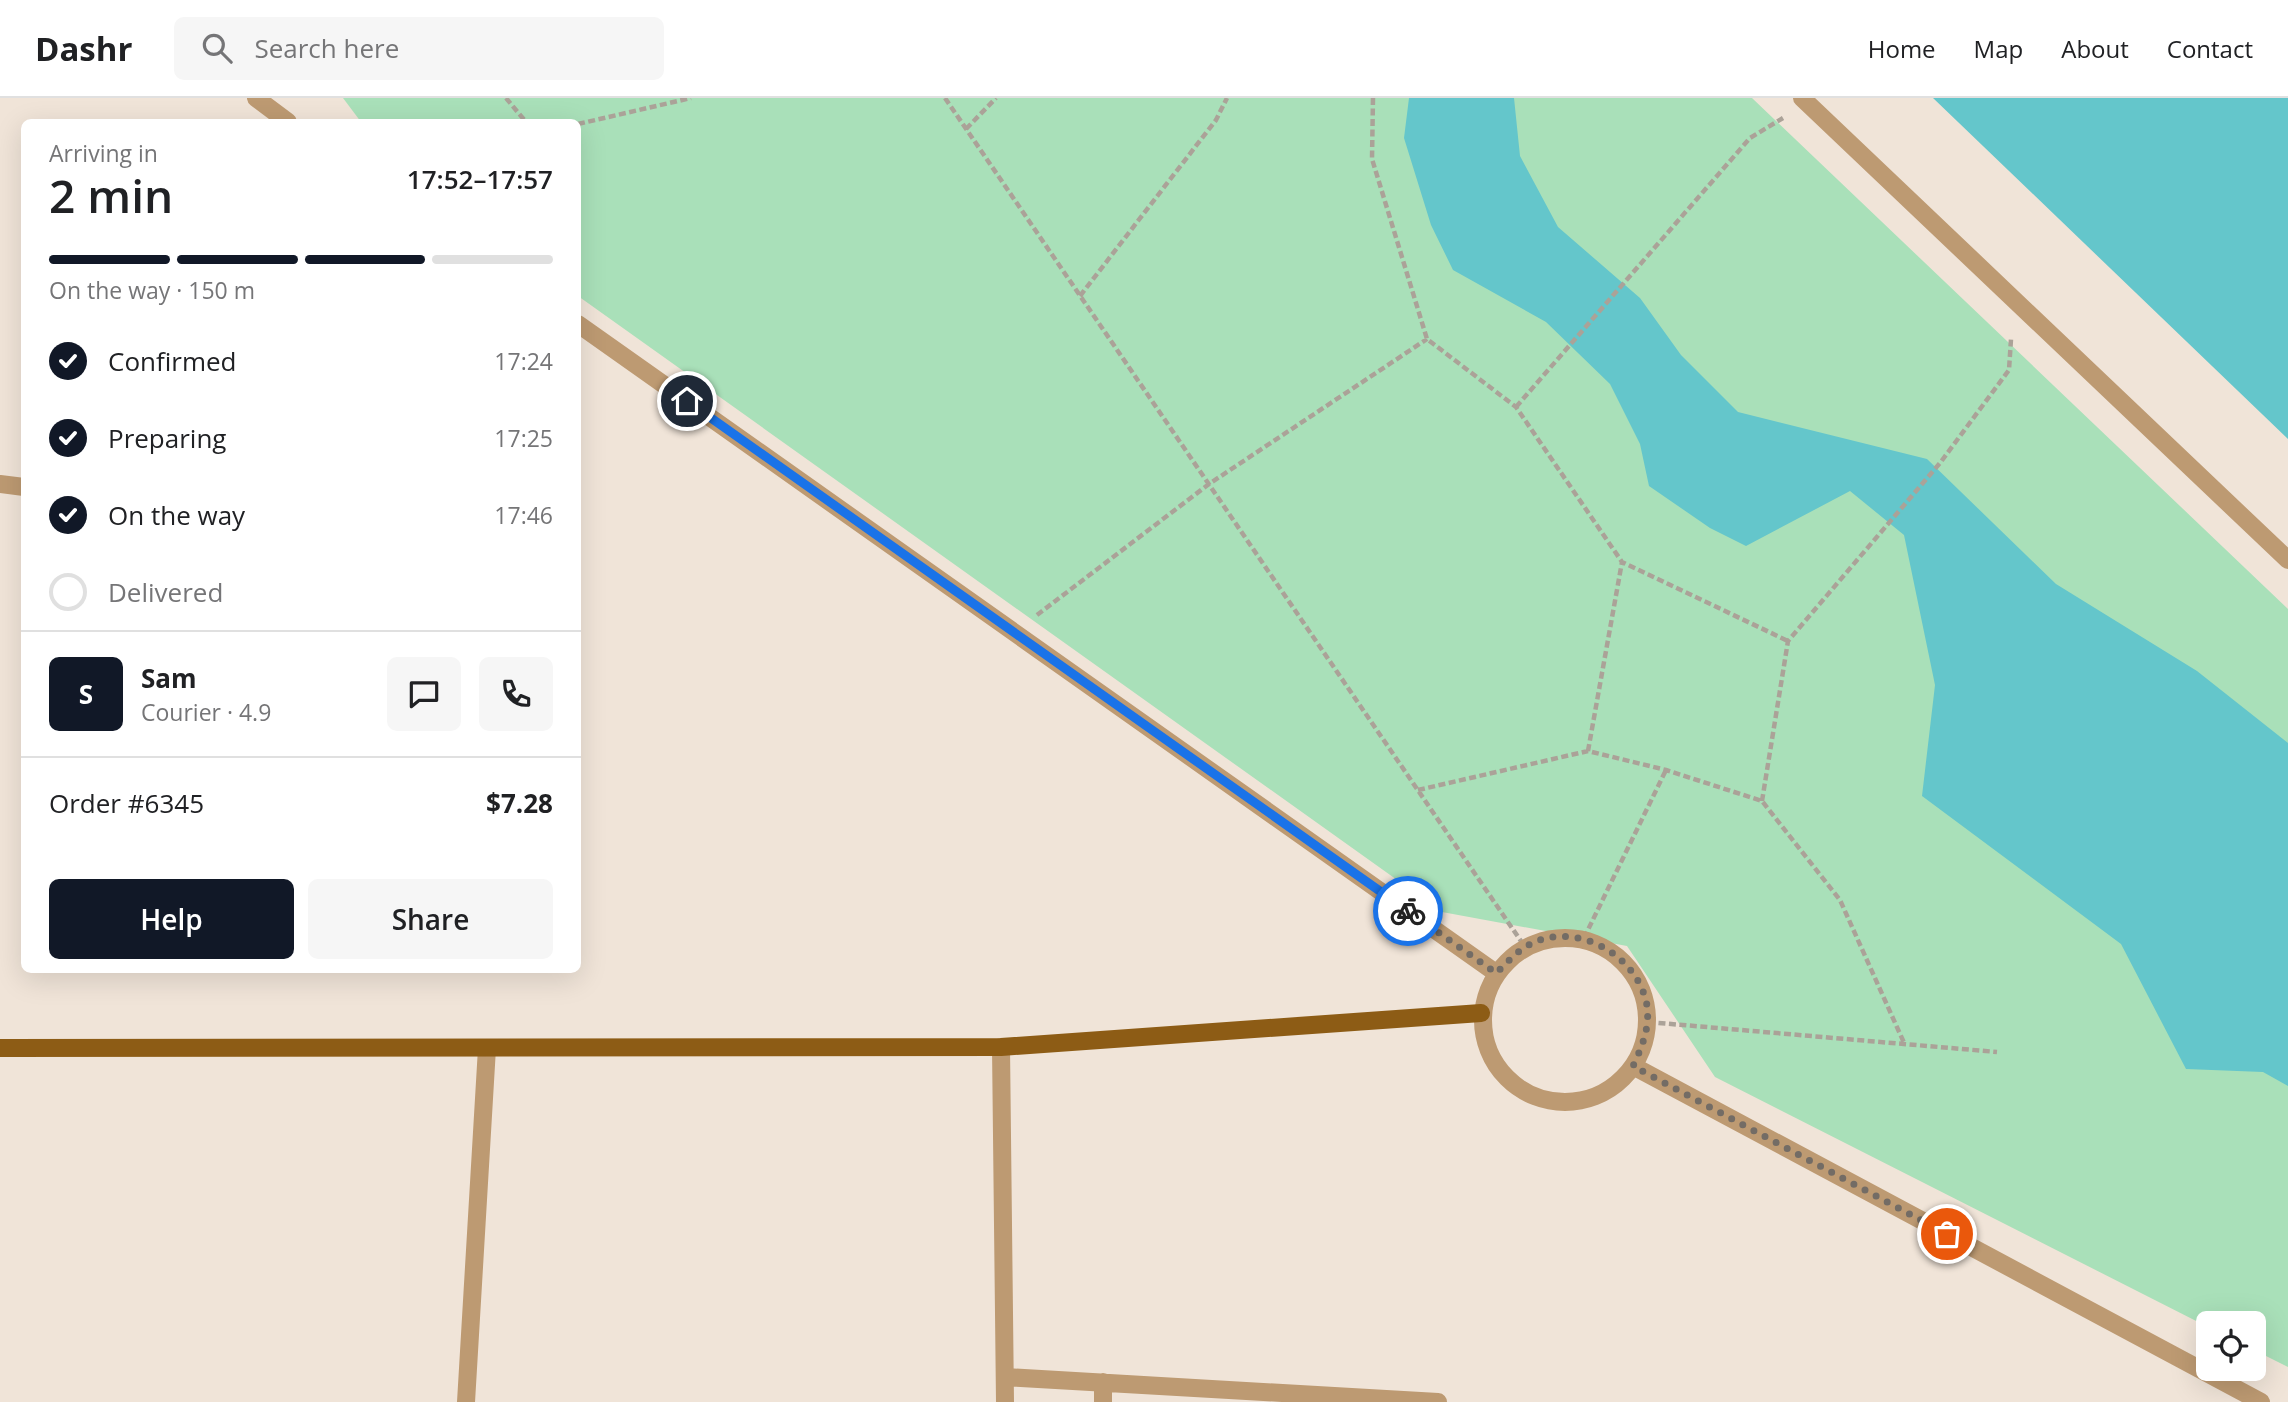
<!DOCTYPE html>
<meta charset="utf-8">
<style>
body{margin:0;font-family:"Open Sans",sans-serif;background:#f6f6f6;color:#202124;height:100vh;display:flex;flex-direction:column;font-size:26px;white-space:nowrap}
*{box-sizing:border-box;margin:0}
p{font-size:23px;color:#757577}
.icon{flex:none;width:38px;height:38px;fill:none;stroke:currentColor;stroke-width:2;stroke-linecap:round;stroke-linejoin:round}
.map{position:relative;flex:1;overflow:hidden}
.side{position:absolute;left:21px;top:21px;width:560px;height:854px;display:flex;flex-direction:column;background:#fff;border-radius:10px;box-shadow:0 7px 28px #0002}
.side>*{flex:none}
.tools{position:absolute;left:2196px;top:1213px;display:grid;gap:14px}
.tools a{display:grid;place-items:center;width:70px;height:70px;border-radius:10px;background:#fff;box-shadow:0 7px 28px #0002;font-size:35px}
.pin{position:absolute;display:grid;place-items:center;width:60px;height:60px;color:#fff;margin:-30px;border:4px solid #fff;border-radius:50%;box-shadow:0 2px 7px #0007}
.courier{position:absolute;display:grid;place-items:center;width:70px;height:70px;margin:-35px;border:5px solid #1a73e8;border-radius:50%;background:#fff;color:#222;box-shadow:0 2px 9px #0007}
.overview em{font-style:normal;font-weight:600}
.overview div{display:flex;flex-direction:column-reverse}
.overview{display:flex;align-items:center;justify-content:space-between;height:119px;padding:0 28px}
h1{font-size:46px;font-weight:600;line-height:52px}
.bar{display:grid;grid-template-columns:repeat(4,1fr);gap:10px 7px;align-content:center;height:84px;padding:0 28px}
.bar i{height:9px;border-radius:5px;background:#e0e0e0}
.bar .selected{background:#111827}
.bar p{grid-column:span 4}
.line{display:flex;align-items:center;gap:18px;padding:0 28px;border-top:2px solid #e0e0e0}
.line div{flex:1}
.round{display:grid;place-items:center;flex:none;width:74px;height:74px;border-radius:10px;background:#f6f6f6}
ol{padding:0 28px;list-style:none}
li{display:flex;align-items:center;gap:21px;height:77px}
li p{margin-inline-start:auto}
li .icon{padding:7px;border-radius:50%;background:#111827;color:#fff;stroke-width:4}
li:last-child{color:#757577}
li i{width:38px;height:38px;border:4px solid #e0e0e0;border-radius:50%}
.cta{display:flex;gap:14px;margin-top:auto;padding:14px 28px}
.cta a{flex:1;height:80px;border-radius:10px;background:#111827;color:#fff;font-size:28px;font-weight:600;line-height:80px;text-align:center}
.cta a+a{background:#f6f6f6;color:#202124}
header{display:flex;align-items:center;gap:42px;box-sizing:border-box;height:98px;padding:0 35px;background:#fff;border-bottom:2px solid #e0e0e0}
header strong{font-size:33px}
nav{display:flex;gap:38px;margin-inline-start:auto;font-size:24px}
.search{width:490px;height:63px;background:#f6f6f6;display:flex;align-items:center;gap:18px;box-sizing:border-box;padding:0 24px;border-radius:10px;color:#757577;font-size:26px}
.map>svg:first-child{display:block}
</style>
<header>
<strong>Dashr</strong>
<div class="search"><svg class="icon" aria-label="search" viewBox="0 0 24 24"><circle cx="10" cy="10" r="6"/><path d="M15 15l6 6"/></svg>Search here</div>
<nav><a>Home</a><a>Map</a><a>About</a><a>Contact</a></nav>
</header>
<div class="map">
<svg width="2288" height="1304" viewBox="0 0 2288 1304">
<rect width="100%" height="100%" fill="#f0e4d8"/>
<path fill="#a9e0b9" d="M343,0H1752L2288,511V1269L2254,1252V1225H2208V1229L1715,979L1627,848L1442,814L578,198V24H361Z"/>
<path fill="#64c6cb" d="M1409,0H1514L1520,58L1558,129L1640,200L1681,257L1738,314L1927,361L2056,486L2197,573L2288,645V988L2263,974L2186,971L2121,846L1922,698L1935,587L1904,437L1850,393L1746,448L1710,430L1649,388L1640,346L1610,286L1546,224L1453,172L1431,127L1404,40Z
M1933,0H2288V341Z"/>
<g fill="none" stroke-linecap="round" stroke-linejoin="round">
<path stroke="#aba298" stroke-width="4.5" stroke-dasharray="7 3.5" stroke-linecap="butt" d="M506,0L526,24
M945,0L1525,849
M1373,0L1372,61L1427,241L1516,309L1622,464L1788,543
M578,26L691,0
M966,31L996,0
M1080,198L1216,22L1227,0
M1516,309L1750,40L1783,20
M1037,517L1209,386L1427,241
M1588,653L1622,464
M1418,692L1588,653L1666,672L1762,703L1840,802L1905,947
M1762,703L1788,543L1940,365L2009,272L2011,241
M1584,840L1666,672
M1648,924L1997,954"/>
<path stroke="#bd9a72" stroke-width="18" d="M256,0L288,24
M1802,0L2288,462
M578,226L1496,875
M0,386L24,389
M1483 922a82 82 0 1 1 164 0a82 82 0 1 1-164 0Z
M1001,949L1005,1304
M1633,968L2261,1304
M1005,1279L1438,1304
M1103,1284V1304
M466,1304L487,950"/>
<path stroke="#8d5c15" stroke-width="18" d="M0,950L1001,949L1481,915"/>
</g>
<g fill="none" stroke-linecap="round" stroke-linejoin="round">
<path stroke="#736c65" stroke-width="7" stroke-dasharray="0 12.6" d="M1408,813L1496,875C1505,867 1514,856 1524,850C1567,821 1628,850 1644,896C1653,921 1644,945 1633,968L1947,1136"/>
<path stroke="#1a73e8" stroke-width="9" d="M687,303L1408,813"/>
</g>
</svg>
<div class="tools">
<a><svg class="icon" aria-label="locate" viewBox="0 0 24 24"><circle cx="12" cy="12" r="6"/><path d="M12 2v4M12 18v4M2 12h4M18 12h4"/></svg></a>
</div>
<div class="pin" style="left:1947px;top:1136px;background:#ea580c"><svg class="icon" aria-label="bag" viewBox="0 0 24 24"><path d="M5 8h14l-1 12H6zM9 8a3 3 0 0 1 6 0"/></svg></div>
<div class="pin" style="left:687px;top:303px;background:#1f2937"><svg class="icon" aria-label="home" viewBox="0 0 24 24"><path d="M3 11l9-7 9 7M6 9v11h12V9"/></svg></div>
<div class="courier" style="left:1408px;top:813px"><svg class="icon" aria-label="bike" viewBox="0 0 24 24"><circle cx="6" cy="16" r="4"/><circle cx="18" cy="16" r="4"/><path d="M6 16l4-8h5l3 8M10 8l3 8H6M13 5h3"/></svg></div>
<section class="side">
<div class="overview"><div><h1>2 min</h1><p>Arriving in</p></div><em>17:52–17:57</em></div>
<div class="bar"><i class="selected"></i><i class="selected"></i><i class="selected"></i><i></i><p>On the way · 150 m</p></div>
<ol>
<li><svg class="icon" aria-label="check" viewBox="0 0 24 24"><path d="M5 12l5 5 9-10"/></svg>Confirmed<p>17:24</p></li>
<li><svg class="icon" aria-label="check" viewBox="0 0 24 24"><path d="M5 12l5 5 9-10"/></svg>Preparing<p>17:25</p></li>
<li><svg class="icon" aria-label="check" viewBox="0 0 24 24"><path d="M5 12l5 5 9-10"/></svg>On the way<p>17:46</p></li>
<li><i></i>Delivered</li>
</ol>
<div class="line" style="height:126px"><b class="round" style="background:#111827;color:#fff">S</b><div><b>Sam</b><p>Courier · 4.9</p></div><a class="round"><svg class="icon" aria-label="chat" viewBox="0 0 24 24"><path d="M4 5h16v11H9l-5 4z"/></svg></a><a class="round"><svg class="icon" aria-label="phone" viewBox="0 0 24 24"><path d="M5 4h4l2 5-3 2q2 4 5 5l2-3 5 2v4C11 20 4 13 5 4z"/></svg></a></div>
<div class="line" style="height:91px"><div>Order #6345</div><b>$7.28</b></div>
<div class="cta"><a>Help</a><a>Share</a></div>
</section>
</div>
